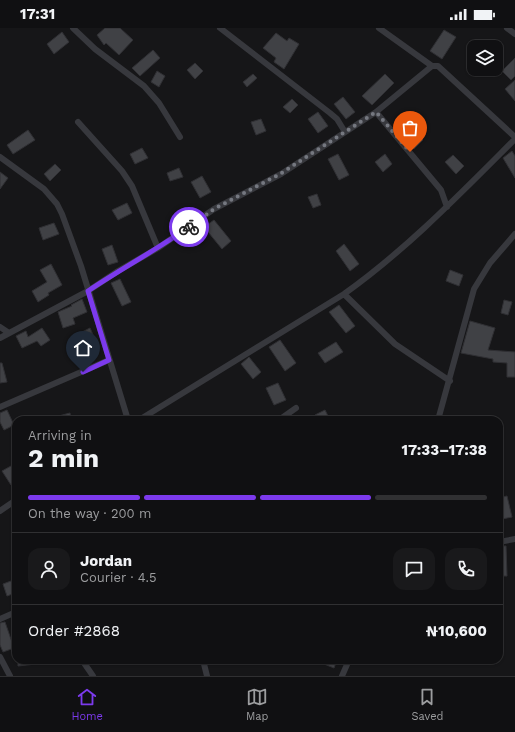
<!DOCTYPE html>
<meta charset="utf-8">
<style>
body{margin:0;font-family:"Work Sans",sans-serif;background:#19191b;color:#f1f3f6;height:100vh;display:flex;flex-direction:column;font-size:15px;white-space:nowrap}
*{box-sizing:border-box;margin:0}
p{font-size:13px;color:#9c9d9f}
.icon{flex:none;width:22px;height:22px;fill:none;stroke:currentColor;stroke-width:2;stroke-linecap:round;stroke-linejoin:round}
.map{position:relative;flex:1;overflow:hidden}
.sheet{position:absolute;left:12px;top:388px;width:491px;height:248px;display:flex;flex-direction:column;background:#101012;border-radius:12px;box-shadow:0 1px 3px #0004,0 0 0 1px #303032}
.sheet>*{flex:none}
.controls{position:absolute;left:467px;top:12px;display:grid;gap:8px}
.controls a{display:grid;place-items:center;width:36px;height:36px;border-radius:8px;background:#101012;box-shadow:0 1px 3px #0004,0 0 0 1px #303032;font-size:20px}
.pin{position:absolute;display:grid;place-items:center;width:34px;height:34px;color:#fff;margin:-41px -17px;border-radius:50% 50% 50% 0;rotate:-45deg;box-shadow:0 0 4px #0007}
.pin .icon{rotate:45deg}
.courier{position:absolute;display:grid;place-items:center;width:40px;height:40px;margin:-20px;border:3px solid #7c3aed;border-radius:50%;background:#fff;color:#222;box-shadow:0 1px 5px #0007}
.head em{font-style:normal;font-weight:700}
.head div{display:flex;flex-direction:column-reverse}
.head{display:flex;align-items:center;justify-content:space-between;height:68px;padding:0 16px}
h1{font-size:26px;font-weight:700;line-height:30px}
.bar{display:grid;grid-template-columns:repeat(4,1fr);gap:6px 4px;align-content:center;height:48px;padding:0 16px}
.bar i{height:5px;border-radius:3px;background:#303032}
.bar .active{background:#7c3aed}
.bar p{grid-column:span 4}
.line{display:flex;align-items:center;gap:10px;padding:0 16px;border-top:1px solid #303032}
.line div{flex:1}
.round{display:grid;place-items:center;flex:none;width:42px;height:42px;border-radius:12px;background:#19191b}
.status{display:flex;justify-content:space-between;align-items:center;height:28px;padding:0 20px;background:#101012;direction:ltr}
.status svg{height:11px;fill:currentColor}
.menu{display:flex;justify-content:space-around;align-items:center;height:56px;border-top:1px solid #303032;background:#101012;font-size:11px;color:#9c9d9f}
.menu a{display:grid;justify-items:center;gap:2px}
.menu .active{color:#7c3aed}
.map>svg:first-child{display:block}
</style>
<div class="status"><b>17:31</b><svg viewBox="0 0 49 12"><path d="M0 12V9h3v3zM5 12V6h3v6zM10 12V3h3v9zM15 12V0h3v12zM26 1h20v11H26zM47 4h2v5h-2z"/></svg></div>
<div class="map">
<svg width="515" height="648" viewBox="0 0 515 648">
<rect width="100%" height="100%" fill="#161618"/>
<path fill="#404145" stroke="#303034" d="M105,0H120L133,12L119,27L106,15L104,17L97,7Z
M444,2L456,9L442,31L430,23Z
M62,4L69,14L54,26L47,16Z
M276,5L287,13L289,10L299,16L284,41L274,34L276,30L263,20Z
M153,22L160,30L140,48L132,40Z
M515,30V48L511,52L502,43Z
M195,35L203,43L195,51L187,42Z
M157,43L165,48L159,59L151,54Z
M253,46L257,50L247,59L243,54Z
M385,46L394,55L372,77L362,68Z
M515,52V73L505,61Z
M343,69L355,84L346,91L334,76Z
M292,71L298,77L290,85L283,79Z
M318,84L328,98L318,105L308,91Z
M261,91L266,103L256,107L251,94Z
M28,102L35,112L13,126L7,117Z
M414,103L423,112L414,121L405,112Z
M142,120L148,130L135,136L130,126Z
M512,123L515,128V150L503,130Z
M338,126L349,147L339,152L328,131Z
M385,126L392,136L383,144L375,134Z
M453,127L464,138L456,146L445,134Z
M55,136L61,142L50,153L44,146Z
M179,140L183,149L170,153L167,145Z
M0,144L8,150L0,161Z
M202,148L211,164L200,170L191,154Z
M317,166L321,177L313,180L308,169Z
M127,175L132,185L118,192L112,182Z
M214,192L231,213L222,221L204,199Z
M54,195L59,206L43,212L39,200Z
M344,216L359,236L350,243L336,223Z
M112,217L118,234L108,237L102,221Z
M51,236L62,257L48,265L49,267L38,274L32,263L47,254L40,242Z
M450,242L463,247L459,258L446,253Z
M120,251L131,274L122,278L111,255Z
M82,271L87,284L73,290L75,296L63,300L58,284L72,278L71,277Z
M504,272L512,274L508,287L501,285Z
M339,277L355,298L346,305L329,284Z
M470,293L495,300L488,322L515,324V349H507V335L493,334V331L461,325Z
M42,300L50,312L41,318L37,313L22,320L16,308L26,303L28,309Z
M90,300L95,311L82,318L76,307Z
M280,312L296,335L285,343L269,319Z
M336,314L343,324L325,335L318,325Z
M249,329L261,344L253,351L241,336Z
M0,335H2L7,354L0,355Z
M278,355L286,372L274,377L266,360Z
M7,382L14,397L4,402L0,394V385Z
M325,382L330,392H318L315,387Z
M70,385L71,392H52L51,390Z
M11,438L16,446V454L11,457L2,443Z
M507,468L512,489L502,491L499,470Z
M499,518H506L507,548H499Z
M11,553L15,565L7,568L3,556Z
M5,594L14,620L3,624L0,617V595Z
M18,632H36V636L18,638Z
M314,632H337L334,640Z"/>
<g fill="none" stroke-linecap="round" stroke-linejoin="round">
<path stroke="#37383d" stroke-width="6" d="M73,0L95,21L144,58L159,75L180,109
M220,0L330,85L337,91L345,104
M379,0L432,38
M507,0L515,6
M376,84L441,162L447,179
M78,94L122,143L132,158L158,220
M0,129L44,161L57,176L62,186L81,238L128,392
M344,266L395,316L450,353
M0,299L9,305
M0,310L88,263L118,243L158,220L214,181L281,146L376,84L432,38H438L515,109
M0,379L109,332
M139,392L344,266C406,222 461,165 515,111
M279,392L296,380
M438,392L474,261L490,235L515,206
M0,483L16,472
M499,514L515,511
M499,571H501
M0,591L16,584
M0,629L10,648
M82,632L93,648
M203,632L207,648
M342,648L349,632"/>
</g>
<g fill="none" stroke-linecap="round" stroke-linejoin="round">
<path stroke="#757880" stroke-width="4" stroke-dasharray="0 7.2" d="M189,199L214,181L280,146L376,84L410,124"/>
<path stroke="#7c3aed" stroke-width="5" d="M83,344L109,332L88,263C121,241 156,222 189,199"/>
</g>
</svg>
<div class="controls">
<a><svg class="icon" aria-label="layers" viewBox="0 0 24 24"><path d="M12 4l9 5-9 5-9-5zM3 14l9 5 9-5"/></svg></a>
</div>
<div class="pin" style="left:410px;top:124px;background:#ea580c"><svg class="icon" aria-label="bag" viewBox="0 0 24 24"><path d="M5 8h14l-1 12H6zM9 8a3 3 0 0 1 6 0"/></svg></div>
<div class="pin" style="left:83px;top:344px;background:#1f2937"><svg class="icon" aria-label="home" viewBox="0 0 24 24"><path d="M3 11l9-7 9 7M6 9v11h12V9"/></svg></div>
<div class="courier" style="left:189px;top:199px"><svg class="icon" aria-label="bike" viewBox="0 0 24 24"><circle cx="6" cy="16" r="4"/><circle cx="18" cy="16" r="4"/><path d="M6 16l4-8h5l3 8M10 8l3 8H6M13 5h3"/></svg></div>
<section class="sheet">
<div class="head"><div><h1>2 min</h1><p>Arriving in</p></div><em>17:33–17:38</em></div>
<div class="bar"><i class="active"></i><i class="active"></i><i class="active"></i><i></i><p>On the way · 200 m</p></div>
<div class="line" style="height:72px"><a class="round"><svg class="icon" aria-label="person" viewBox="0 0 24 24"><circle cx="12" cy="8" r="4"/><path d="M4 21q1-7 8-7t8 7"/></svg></a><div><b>Jordan</b><p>Courier · 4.5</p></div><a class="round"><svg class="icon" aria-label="chat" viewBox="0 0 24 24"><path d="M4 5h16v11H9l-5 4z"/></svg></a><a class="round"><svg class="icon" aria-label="phone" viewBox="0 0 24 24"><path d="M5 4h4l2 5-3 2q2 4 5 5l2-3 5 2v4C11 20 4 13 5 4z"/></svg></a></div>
<div class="line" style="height:52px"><div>Order #2868</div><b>₦10,600</b></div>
</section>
</div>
<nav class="menu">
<a class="active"><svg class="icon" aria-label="home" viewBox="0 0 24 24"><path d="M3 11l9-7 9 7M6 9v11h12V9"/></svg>Home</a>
<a><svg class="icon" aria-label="map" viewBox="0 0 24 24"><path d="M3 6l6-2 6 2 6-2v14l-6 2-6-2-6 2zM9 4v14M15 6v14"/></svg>Map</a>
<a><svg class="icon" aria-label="saved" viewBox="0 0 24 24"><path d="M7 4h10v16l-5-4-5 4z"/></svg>Saved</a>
</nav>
